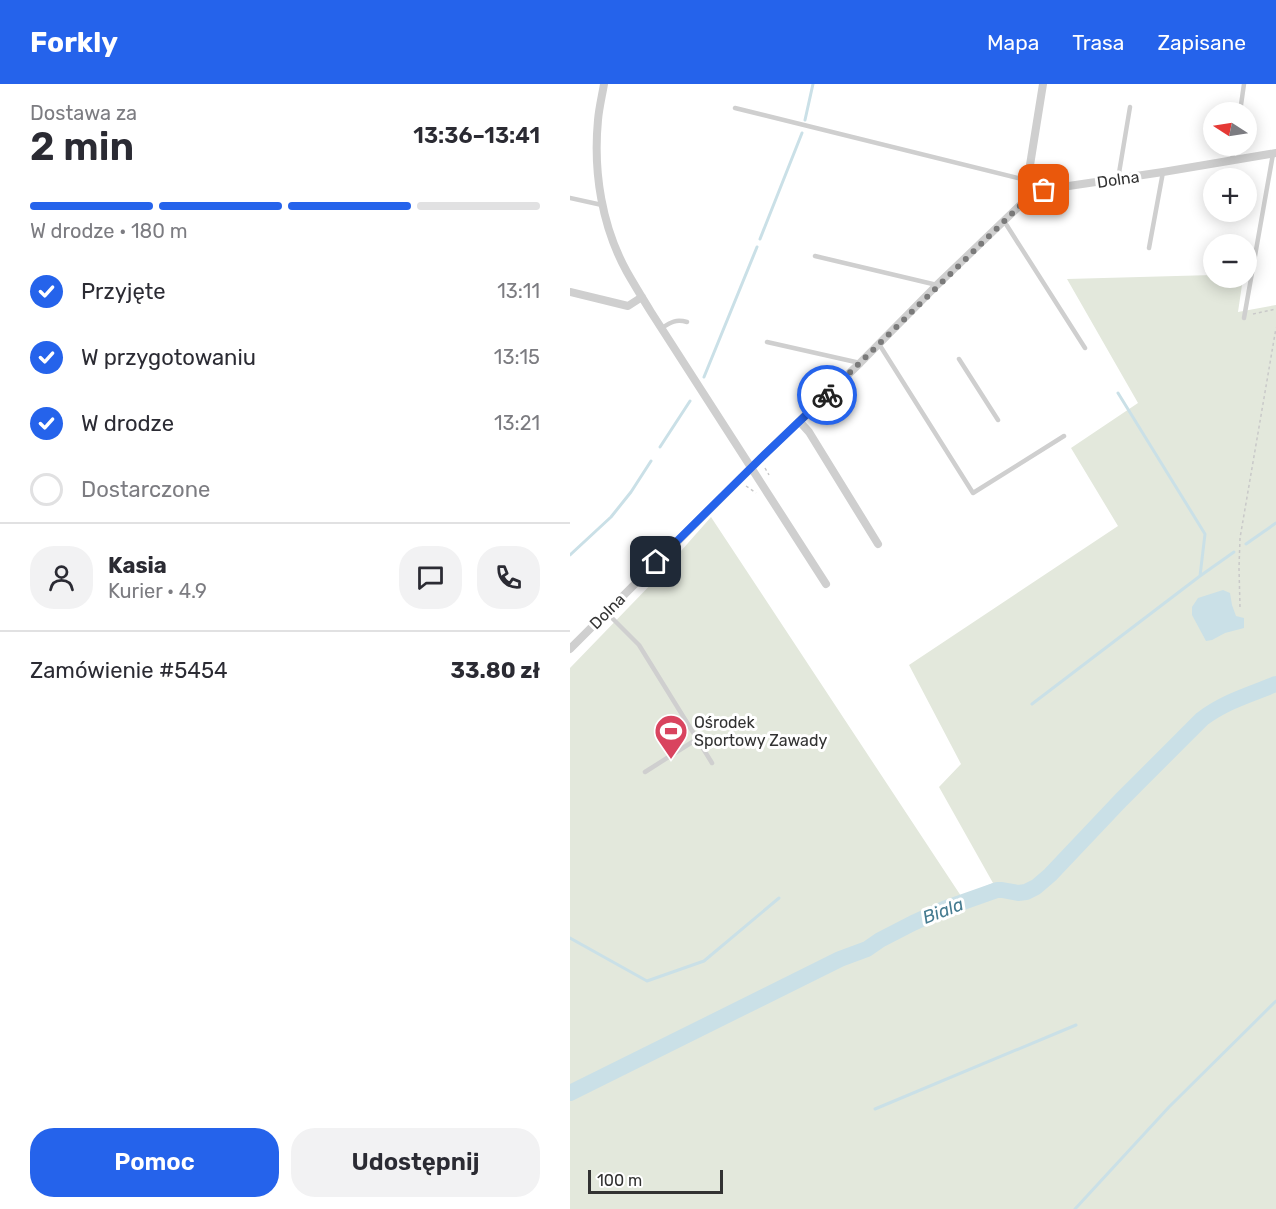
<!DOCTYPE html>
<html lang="pl">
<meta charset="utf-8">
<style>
body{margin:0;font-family:Rubik,sans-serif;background:#f2f2f3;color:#2b2b33;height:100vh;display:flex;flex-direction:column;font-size:22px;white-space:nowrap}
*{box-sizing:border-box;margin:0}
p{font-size:20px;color:#7c7c81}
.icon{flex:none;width:33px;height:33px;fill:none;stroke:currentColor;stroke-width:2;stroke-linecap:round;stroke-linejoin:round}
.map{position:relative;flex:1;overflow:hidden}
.sheet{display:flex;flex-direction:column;background:#fff;width:570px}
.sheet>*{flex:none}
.needle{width:39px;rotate:282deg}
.fabs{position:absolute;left:633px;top:18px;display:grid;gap:12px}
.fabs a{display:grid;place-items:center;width:54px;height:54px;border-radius:50%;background:#fff;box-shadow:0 3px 15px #0003;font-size:30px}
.scale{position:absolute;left:18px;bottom:15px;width:135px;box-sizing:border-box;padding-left:6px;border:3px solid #323232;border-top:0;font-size:16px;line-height:21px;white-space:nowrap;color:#323232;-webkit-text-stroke:4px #fff;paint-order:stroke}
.pin{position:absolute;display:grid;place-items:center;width:51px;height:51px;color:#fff;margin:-26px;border-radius:12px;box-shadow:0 3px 9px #0006}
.courier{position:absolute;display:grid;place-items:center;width:60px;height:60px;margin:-30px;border:4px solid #2563eb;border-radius:50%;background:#fff;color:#222;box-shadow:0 2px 8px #0007}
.summary em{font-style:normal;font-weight:600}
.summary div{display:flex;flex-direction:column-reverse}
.summary{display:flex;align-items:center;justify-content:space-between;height:102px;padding:0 30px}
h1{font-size:39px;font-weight:600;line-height:45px}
.bar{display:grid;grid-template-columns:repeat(4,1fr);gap:9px 6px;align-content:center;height:72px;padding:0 30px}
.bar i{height:8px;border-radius:4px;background:#e1e1e2}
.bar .selected{background:#2563eb}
.bar p{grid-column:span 4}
.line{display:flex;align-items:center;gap:15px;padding:0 30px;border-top:2px solid #e1e1e2}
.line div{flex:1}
.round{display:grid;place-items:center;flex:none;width:63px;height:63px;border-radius:24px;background:#f2f2f3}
ol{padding:0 30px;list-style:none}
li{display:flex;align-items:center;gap:18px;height:66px}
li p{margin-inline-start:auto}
li .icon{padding:6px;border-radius:50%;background:#2563eb;color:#fff;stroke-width:4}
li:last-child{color:#7c7c81}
li i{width:33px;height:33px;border:3px solid #e1e1e2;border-radius:50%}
.primary-button{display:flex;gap:12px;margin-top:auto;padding:12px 30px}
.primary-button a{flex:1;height:69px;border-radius:24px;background:#2563eb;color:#fff;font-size:24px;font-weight:600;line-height:69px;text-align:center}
.primary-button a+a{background:#f2f2f3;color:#2b2b33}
header{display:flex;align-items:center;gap:36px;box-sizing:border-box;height:84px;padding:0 30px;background:#2563eb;color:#fff}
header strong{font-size:28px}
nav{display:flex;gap:33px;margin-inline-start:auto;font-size:21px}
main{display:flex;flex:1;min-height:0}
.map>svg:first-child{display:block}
</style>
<header>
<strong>Forkly</strong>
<nav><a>Mapa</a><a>Trasa</a><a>Zapisane</a></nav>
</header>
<main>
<section class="sheet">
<div class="summary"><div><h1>2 min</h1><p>Dostawa za</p></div><em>13:36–13:41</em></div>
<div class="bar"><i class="selected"></i><i class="selected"></i><i class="selected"></i><i></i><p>W drodze · 180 m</p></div>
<ol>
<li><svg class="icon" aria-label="check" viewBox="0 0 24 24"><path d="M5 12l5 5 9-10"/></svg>Przyjęte<p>13:11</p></li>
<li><svg class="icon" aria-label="check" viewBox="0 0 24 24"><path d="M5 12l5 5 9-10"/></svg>W przygotowaniu<p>13:15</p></li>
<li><svg class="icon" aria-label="check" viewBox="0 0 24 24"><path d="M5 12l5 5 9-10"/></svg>W drodze<p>13:21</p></li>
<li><i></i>Dostarczone</li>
</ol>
<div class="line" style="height:108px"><a class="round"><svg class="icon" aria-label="person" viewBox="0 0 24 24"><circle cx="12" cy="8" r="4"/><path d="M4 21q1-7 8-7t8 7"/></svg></a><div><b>Kasia</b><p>Kurier · 4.9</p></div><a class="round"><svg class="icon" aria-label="chat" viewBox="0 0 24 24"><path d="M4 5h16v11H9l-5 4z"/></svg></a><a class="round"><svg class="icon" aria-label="phone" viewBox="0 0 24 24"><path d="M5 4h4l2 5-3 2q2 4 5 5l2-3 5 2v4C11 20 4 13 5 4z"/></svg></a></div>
<div class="line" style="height:78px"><div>Zamówienie #5454</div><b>33.80 zł</b></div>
<div class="primary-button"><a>Pomoc</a><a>Udostępnij</a></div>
</section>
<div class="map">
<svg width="706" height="1125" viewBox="0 0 706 1125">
<rect width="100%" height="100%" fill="#fff"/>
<path fill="#e3e8dc" d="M643,191L644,194H673L668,228L706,221V1125H0V584L88,493L141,433L391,812L423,799L369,703L391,680L339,581L548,442L501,364L568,319L497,195Z"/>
<path fill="#cae0e7" d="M653,506L660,509L662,521L666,532L674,534V544L655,549L642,556L636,557L622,531V523L628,514Z"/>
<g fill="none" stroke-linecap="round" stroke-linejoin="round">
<path stroke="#cae0e7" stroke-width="3" d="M235,36L243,0
M190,155L232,49
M134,293L187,163
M548,309L635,450L630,492
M90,363L120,317
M676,460L706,439
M0,471L41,433L61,408L81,377
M462,620L630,492L664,468
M0,854L77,897L134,877L209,814
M305,1025L506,941
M505,1125L599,1023L706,917"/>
<path stroke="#cae0e7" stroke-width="16" d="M0,1009L270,875L297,865L310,856L343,839L376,824L427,806H432L448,809L456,808L466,803L480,791L551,716L632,635C654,618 681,610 706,600"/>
<path stroke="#c9c9c9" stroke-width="1.5" stroke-dasharray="3 3" stroke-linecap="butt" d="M683,230L706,225
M195,384L199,391
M176,402L186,409
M670,523L669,484L670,454L706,244"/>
<path stroke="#cfcfcf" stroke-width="4.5" d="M165,24L448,94L460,93
M670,28L674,0
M662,77L664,62
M548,95L560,23
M0,114L32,121
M434,137L515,264
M579,164L593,88
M245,172L367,201
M674,234L703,70
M92,244C101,238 106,235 117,238
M197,258L290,279
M309,260L403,409L494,352
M389,275L428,336
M36,528L69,561L142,679
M75,688L127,655"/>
<path stroke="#cfcfcf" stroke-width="8" d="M34,0C32,12 29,24 28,36C23,88 32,143 57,188C65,202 73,215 81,228L256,500
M465,107L460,93V81L473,0
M0,208L58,222L72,213
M230,338L239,348L308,460
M0,565L191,374L290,279L367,201L465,107L593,88L706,69"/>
</g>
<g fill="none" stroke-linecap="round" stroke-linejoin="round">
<path stroke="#7a7a7a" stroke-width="6" stroke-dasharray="0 10.8" d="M257,311L465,107L474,106"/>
<path stroke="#2563eb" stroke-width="8" d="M86,478L191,374L257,311"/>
</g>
<defs>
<symbol id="stadium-pin" viewBox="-11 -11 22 30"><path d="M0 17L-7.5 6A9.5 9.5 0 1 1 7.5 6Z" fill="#d9445f" stroke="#fff"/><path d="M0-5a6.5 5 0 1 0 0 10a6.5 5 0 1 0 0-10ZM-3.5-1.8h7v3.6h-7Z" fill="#fff"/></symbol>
</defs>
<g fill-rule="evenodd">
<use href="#stadium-pin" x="82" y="628" width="38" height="52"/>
</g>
<g text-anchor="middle" stroke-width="6" stroke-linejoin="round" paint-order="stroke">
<g font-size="16" fill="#323232" stroke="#fff">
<text transform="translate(548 95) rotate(-8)" y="6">Dolna</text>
<text transform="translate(37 527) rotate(-45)" y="6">Dolna</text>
</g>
<g font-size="16" fill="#323232" stroke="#fff" text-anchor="start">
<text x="124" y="644">Ośrodek<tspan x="124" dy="18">Sportowy Zawady</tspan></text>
</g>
<g font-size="18" font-style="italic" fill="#457b90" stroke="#fff">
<text transform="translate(373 827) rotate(-21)" y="6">Biala</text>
</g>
</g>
</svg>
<div class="fabs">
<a><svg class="needle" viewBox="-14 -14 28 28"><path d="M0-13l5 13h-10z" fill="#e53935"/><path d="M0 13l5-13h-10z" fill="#7c7c81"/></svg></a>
<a>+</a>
<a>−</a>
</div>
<div class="scale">100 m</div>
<div class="pin" style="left:474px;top:106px;background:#ea580c"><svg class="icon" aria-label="bag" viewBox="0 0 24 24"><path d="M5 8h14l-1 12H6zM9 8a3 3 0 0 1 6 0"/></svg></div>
<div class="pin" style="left:86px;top:478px;background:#1f2937"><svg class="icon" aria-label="home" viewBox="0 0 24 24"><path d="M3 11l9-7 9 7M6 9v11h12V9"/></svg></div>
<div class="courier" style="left:257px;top:311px"><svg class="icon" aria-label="bike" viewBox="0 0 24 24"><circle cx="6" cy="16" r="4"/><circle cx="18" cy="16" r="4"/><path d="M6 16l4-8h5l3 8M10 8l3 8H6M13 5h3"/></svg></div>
</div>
</main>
